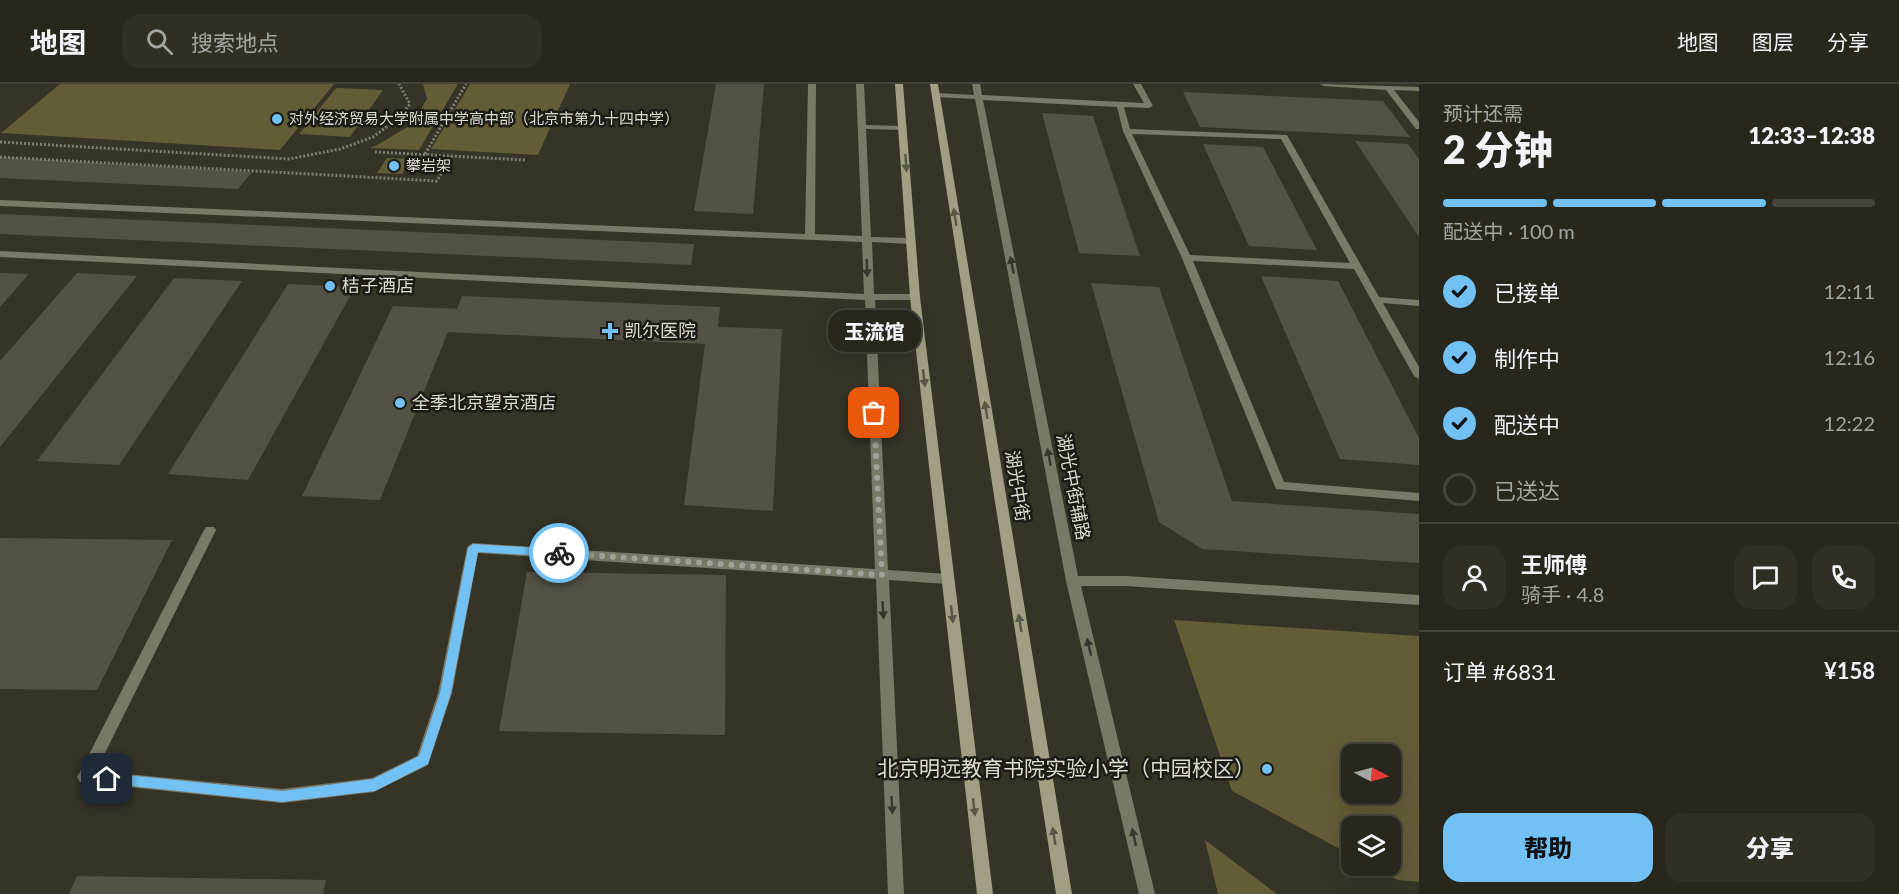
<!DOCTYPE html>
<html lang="zh">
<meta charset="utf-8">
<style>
body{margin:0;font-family:Lato,"Noto Sans SC",sans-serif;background:#302f26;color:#f1f3f6;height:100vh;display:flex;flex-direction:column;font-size:22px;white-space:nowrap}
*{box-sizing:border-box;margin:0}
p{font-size:20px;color:#a5a5a4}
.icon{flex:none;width:33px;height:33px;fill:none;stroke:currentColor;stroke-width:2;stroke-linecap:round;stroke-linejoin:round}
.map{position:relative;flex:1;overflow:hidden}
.sheet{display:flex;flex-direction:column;background:#28271d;width:480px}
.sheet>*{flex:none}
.needle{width:39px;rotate:96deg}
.controls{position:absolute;left:1341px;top:660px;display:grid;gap:12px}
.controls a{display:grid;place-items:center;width:60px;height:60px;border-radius:12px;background:#28271d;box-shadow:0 6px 24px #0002,0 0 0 2px #44443b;font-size:30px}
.pin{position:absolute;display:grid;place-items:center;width:51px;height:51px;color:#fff;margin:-26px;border-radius:12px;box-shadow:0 3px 9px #0006}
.courier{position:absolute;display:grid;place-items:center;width:60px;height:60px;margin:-30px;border:4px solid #72c1f5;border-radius:50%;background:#fff;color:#222;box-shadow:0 2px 8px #0007}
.bubble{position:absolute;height:42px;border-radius:18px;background:#28271d;box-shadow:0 6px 24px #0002,0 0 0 2px #44443b;font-size:20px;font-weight:800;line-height:42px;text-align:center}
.headline em{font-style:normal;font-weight:800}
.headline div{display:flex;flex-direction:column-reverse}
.headline{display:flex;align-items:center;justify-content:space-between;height:102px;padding:0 24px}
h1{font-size:39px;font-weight:800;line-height:45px}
.bar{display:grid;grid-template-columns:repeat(4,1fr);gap:9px 6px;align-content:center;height:72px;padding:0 24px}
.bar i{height:8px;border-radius:4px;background:#44443b}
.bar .active{background:#72c1f5}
.bar p{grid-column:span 4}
.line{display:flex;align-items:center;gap:15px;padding:0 24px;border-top:2px solid #44443b}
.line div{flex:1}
.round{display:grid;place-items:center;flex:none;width:63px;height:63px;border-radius:18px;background:#302f26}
ol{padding:0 24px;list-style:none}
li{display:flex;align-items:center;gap:18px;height:66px}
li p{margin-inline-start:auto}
li .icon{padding:6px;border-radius:50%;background:#72c1f5;color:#111;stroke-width:4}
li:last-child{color:#a5a5a4}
li i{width:33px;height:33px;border:3px solid #44443b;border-radius:50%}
.primary-button{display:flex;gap:12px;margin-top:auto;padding:12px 24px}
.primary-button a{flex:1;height:69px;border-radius:18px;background:#72c1f5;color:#111;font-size:24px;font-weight:800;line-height:69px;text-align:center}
.primary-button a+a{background:#302f26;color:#f1f3f6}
header{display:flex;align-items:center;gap:36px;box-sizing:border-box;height:84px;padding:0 30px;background:#28271d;border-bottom:2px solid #44443b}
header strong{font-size:28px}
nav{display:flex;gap:33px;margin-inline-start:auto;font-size:21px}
.search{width:420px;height:54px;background:#302f26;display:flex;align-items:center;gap:15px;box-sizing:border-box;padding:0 21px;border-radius:18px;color:#a5a5a4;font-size:22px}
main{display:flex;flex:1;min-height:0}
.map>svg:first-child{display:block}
</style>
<header>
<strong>地图</strong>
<div class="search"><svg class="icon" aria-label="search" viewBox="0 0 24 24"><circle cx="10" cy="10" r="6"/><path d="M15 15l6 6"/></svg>搜索地点</div>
<nav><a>地图</a><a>图层</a><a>分享</a></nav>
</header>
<main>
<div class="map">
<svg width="1419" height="810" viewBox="0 0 1419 810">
<rect width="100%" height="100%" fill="#363427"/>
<path fill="#625c37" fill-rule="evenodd" d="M60,0H334L280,66L1,49Z
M423,0H458L419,66L369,64L377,61L411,41L427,15Z
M470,0H570L538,71L431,65Z
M336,4L383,6L350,53L299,50Z
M387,74L411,75L402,90L377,89Z
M1174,536L1419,552V798L1398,796L1370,782H1390V742H1352L1351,771L1232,707ZM1352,670H1390V710H1352Z
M1205,756L1277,810H1218Z"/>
<path fill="#545245" d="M716,0H764L753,130L694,127Z
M1183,8L1383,17L1410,53L1200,43Z
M1042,29L1093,32L1140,172L1079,169Z
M1355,57L1408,60L1419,75V153Z
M1203,60L1263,63L1317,166L1249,162Z
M0,73L252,88L238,105L0,94Z
M0,130L694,160L691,181L0,150Z
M0,189L29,190L0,223Z
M77,189L137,192L0,363V277Z
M1261,192L1338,197L1419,354V381L1340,375Z
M174,194L242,197L119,381L37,377Z
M1091,199L1159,203L1232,417L1419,430V479L1202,465L1159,438Z
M288,200L355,203L248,396L168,390Z
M462,212L720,223L718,243L782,245L773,427L684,421L705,260L448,248L380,416L302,412L393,222L457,225Z
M0,454L172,456L97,606L0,605Z
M527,488L726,491L725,651L499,647Z
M77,792L326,796L323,810H69Z"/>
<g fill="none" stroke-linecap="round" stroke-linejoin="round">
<path stroke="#7f7d72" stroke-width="3" stroke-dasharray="2 2" stroke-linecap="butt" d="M0,58L289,75L340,65L373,53L400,33L410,20L399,0
M375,68L525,76
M425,70L466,0
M0,73L437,97L452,72"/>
<path fill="#7a7867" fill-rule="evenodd" d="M808,0H816L815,150L862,152L856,0H864L866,41L903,42L907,44L903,46L866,45L871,153L911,154L916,157L911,160L872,158L874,210H915L920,213L915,216H875L888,486L948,490L953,491L954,495L953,499L948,500L889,496L904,810H888L876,495L478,469L452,609L428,681L374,708L282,719L80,698L77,693L80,688L204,446L206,443H214L216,446L96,687L282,705L372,694L417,672L438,609L467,464L469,461L473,459L875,485L865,216L0,173V167L864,210L862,158L0,122V116L805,150Z
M972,0H980L982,11L1144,19L1133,0H1141L1153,22L1149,24L1124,23L1130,45L1287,51L1379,213L1419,216V222L1383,219L1419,283V295L1414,292L1354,185L1193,177L1284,398L1419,409V417L1276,405L1182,174L1123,47L1117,23L983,16L1078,492H1126L1419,511V521L1126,502H1081L1155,810H1139L1066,497L975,15L936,13L932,11L936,9L974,11ZM1132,50L1281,55L1350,179L1190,171Z
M1320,0L1419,3V7L1394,6L1419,38V45H1416L1386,6L1324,2Z"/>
<path fill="#a29e83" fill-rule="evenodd" d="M895,0H903L920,213L993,810H977L910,213Z
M930,0H938L1072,810H1056Z"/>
</g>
<defs><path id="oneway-solid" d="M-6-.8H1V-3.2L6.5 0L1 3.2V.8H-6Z" transform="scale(1.5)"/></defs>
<g fill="#585647">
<use href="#oneway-solid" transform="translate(906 79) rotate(86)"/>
<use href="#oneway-solid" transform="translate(955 133) rotate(-99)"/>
<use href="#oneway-solid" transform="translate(924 294) rotate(83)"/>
<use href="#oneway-solid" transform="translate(986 326) rotate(-99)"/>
<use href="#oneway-solid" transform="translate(952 530) rotate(83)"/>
<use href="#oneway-solid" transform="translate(1020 539) rotate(-99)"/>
<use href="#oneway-solid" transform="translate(974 723) rotate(83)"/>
<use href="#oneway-solid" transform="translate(1054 752) rotate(-99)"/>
</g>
<g fill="#38372e">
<use href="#oneway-solid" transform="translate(1012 181) rotate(-101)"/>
<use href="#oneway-solid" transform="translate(867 184) rotate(88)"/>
<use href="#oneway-solid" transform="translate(1049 373) rotate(-101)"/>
<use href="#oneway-solid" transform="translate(883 526) rotate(87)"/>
<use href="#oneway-solid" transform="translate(1089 563) rotate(-103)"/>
<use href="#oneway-solid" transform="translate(892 721) rotate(87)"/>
<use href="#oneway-solid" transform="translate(1134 753) rotate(-103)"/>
</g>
<path fill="#72c1f5" d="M473,460L559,465L564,469L559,473L478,468L451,609L428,680L375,707L282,718L103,699L101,695L103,691L107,689L282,707L373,695L419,672L440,609L468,464Z"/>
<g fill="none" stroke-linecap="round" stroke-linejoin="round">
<path stroke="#a3a197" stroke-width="6" stroke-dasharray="0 10.8" d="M559,469L882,491L874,329"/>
</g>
<g fill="#72c1f5" stroke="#1c1b16" stroke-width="2">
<circle cx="277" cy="35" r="6"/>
<circle cx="394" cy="82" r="6"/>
<circle cx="330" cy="202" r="6"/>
<path d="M607 238h6v6h6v6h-6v6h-6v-6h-6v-6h6z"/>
<circle cx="400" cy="319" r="6"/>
<circle cx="1267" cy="685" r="6"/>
</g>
<g text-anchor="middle" stroke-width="5" stroke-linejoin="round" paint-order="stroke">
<g font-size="15" fill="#dddcd4" stroke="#1c1b16" text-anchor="start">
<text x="289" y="40">对外经济贸易大学附属中学高中部（北京市第九十四中学）</text>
<text x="406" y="87">攀岩架</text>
</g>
<g font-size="18" fill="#dddcd4" stroke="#1c1b16" text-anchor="start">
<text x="342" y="208">桔子酒店</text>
<text x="624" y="253">凯尔医院</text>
<text x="412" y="325">全季北京望京酒店</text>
</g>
<g font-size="18" fill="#dddcd4" stroke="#1c1b16">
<text transform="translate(1017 402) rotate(81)" y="6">湖光中街</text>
<text transform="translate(1073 403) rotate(79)" y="6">湖光中街辅路</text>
</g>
<g font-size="21" fill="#dddcd4" stroke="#1c1b16" text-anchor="end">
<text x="1255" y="692">北京明远教育书院实验小学（中园校区）</text>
</g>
</g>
</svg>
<div class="controls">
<a><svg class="needle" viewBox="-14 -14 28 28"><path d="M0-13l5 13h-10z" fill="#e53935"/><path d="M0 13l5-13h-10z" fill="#a5a5a4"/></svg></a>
<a><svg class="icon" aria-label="layers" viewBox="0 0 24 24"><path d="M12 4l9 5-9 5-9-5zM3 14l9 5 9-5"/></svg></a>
</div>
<div class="pin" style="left:874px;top:329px;background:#ea580c"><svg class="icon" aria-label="bag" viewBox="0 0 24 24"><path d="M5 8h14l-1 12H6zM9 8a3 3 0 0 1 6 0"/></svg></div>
<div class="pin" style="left:107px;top:695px;background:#1f2937"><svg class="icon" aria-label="home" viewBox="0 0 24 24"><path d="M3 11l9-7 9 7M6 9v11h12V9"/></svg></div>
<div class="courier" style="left:559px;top:469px"><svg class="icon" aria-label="bike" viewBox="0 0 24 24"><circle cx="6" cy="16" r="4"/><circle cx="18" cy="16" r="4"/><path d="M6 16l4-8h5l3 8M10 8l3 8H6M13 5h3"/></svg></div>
<div class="bubble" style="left:828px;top:226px;width:93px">玉流馆</div>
</div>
<section class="sheet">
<div class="headline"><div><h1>2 分钟</h1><p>预计还需</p></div><em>12:33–12:38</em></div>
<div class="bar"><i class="active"></i><i class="active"></i><i class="active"></i><i></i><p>配送中 · 100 m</p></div>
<ol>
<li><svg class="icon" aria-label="check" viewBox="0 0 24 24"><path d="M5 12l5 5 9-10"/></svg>已接单<p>12:11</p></li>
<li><svg class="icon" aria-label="check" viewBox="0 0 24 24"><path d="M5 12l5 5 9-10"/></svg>制作中<p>12:16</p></li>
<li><svg class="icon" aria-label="check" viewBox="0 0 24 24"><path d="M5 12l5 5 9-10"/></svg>配送中<p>12:22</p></li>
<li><i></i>已送达</li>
</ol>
<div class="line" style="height:108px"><a class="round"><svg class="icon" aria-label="person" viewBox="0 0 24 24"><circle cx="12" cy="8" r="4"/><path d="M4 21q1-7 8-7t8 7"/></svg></a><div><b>王师傅</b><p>骑手 · 4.8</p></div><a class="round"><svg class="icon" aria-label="chat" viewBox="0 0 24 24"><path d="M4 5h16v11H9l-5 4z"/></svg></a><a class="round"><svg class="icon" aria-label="phone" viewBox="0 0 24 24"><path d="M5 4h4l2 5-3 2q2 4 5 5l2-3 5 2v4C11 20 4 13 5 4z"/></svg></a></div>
<div class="line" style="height:78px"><div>订单 #6831</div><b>¥158</b></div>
<div class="primary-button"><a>帮助</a><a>分享</a></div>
</section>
</main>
